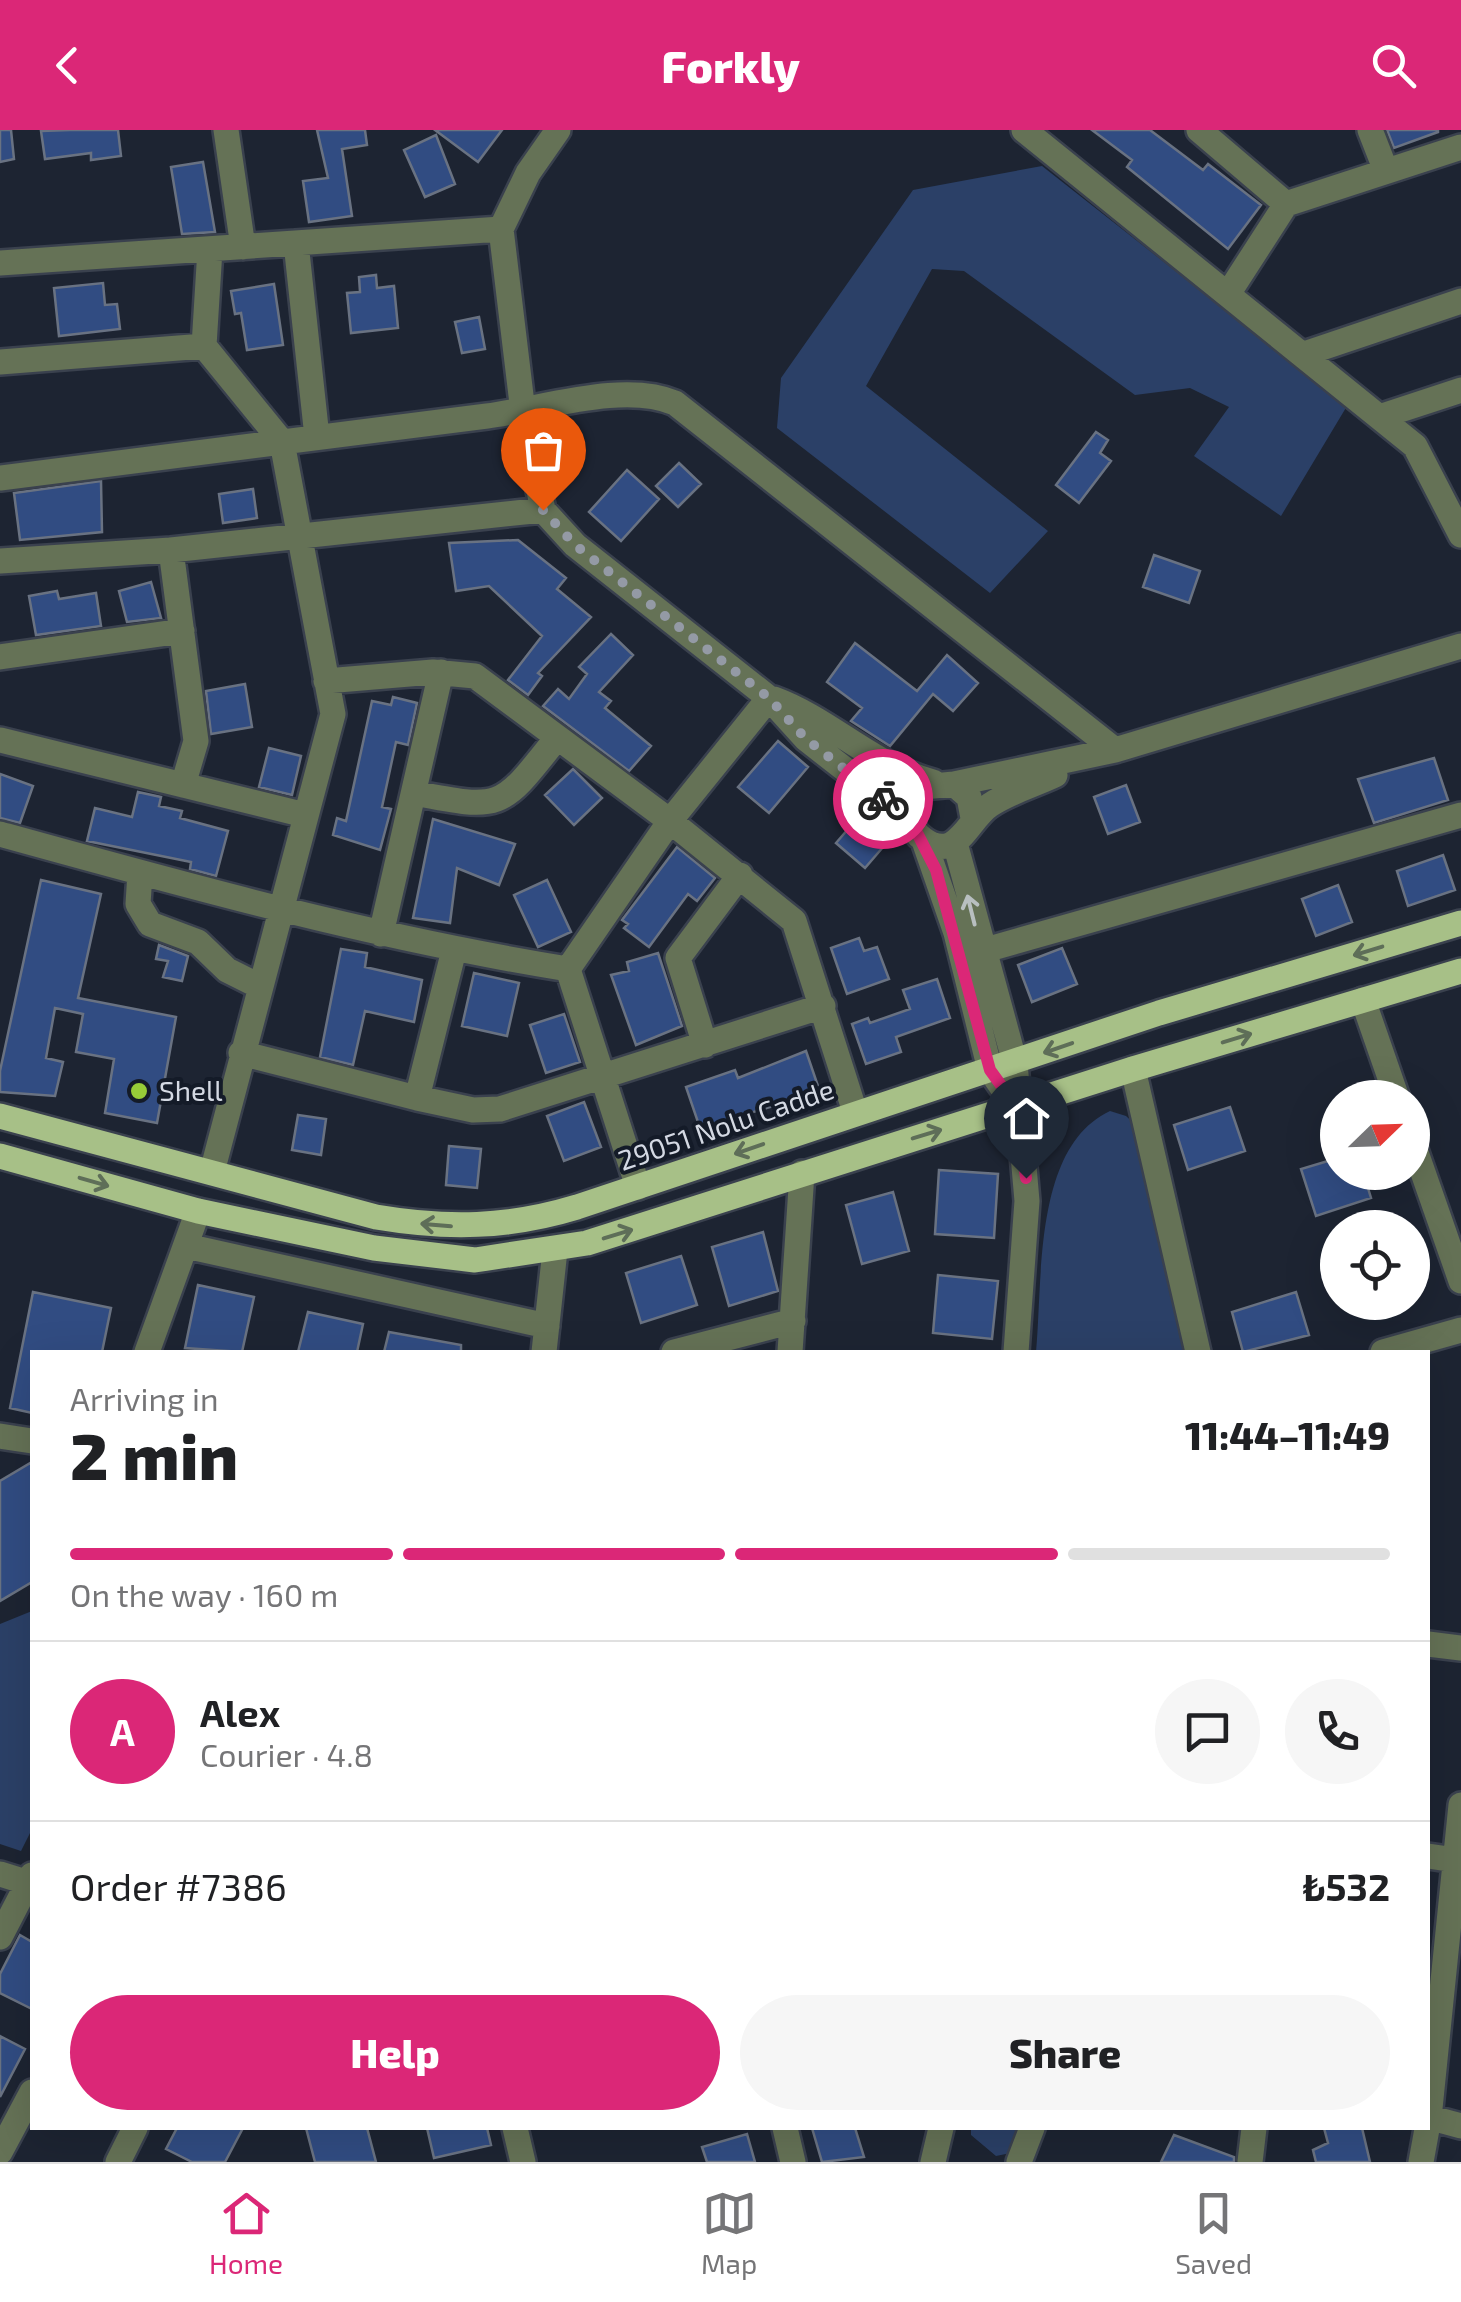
<!DOCTYPE html>
<meta charset="utf-8">
<style>
body{margin:0;font-family:"Exo 2",sans-serif;background:#f6f6f6;color:#202124;height:100vh;display:flex;flex-direction:column;font-size:38px;white-space:nowrap}
*{box-sizing:border-box;margin:0}
p{font-size:32px;color:#757577}
.icon{flex:none;width:55px;height:55px;fill:none;stroke:currentColor;stroke-width:2;stroke-linecap:round;stroke-linejoin:round}
.map{position:relative;flex:1;overflow:hidden}
.sheet{position:absolute;left:30px;top:1220px;width:1400px;height:780px;display:flex;flex-direction:column;background:#fff;border-radius:0px;box-shadow:0 10px 40px #0002}
.sheet>*{flex:none}
.needle{width:65px;rotate:67deg}
.buttons{position:absolute;left:1320px;top:950px;display:grid;gap:20px}
.buttons a{display:grid;place-items:center;width:110px;height:110px;border-radius:50%;background:#fff;box-shadow:0 10px 40px #0002;font-size:50px}
.pin{position:absolute;display:grid;place-items:center;width:85px;height:85px;color:#fff;margin:-102px -42px;border-radius:50% 50% 50% 0;rotate:-45deg;box-shadow:0 0 10px #0007}
.pin .icon{rotate:45deg}
.courier{position:absolute;display:grid;place-items:center;width:100px;height:100px;margin:-50px;border:8px solid #db2777;border-radius:50%;background:#fff;color:#222;box-shadow:0 2px 12px #0007}
.summary em{font-style:normal;font-weight:800}
.summary div{display:flex;flex-direction:column-reverse}
.summary{display:flex;align-items:center;justify-content:space-between;height:170px;padding:0 40px}
h1{font-size:65px;font-weight:800;line-height:75px}
.bar{display:grid;grid-template-columns:repeat(4,1fr);gap:15px 10px;align-content:center;height:120px;padding:0 40px}
.bar i{height:12px;border-radius:8px;background:#e0e0e0}
.bar .active{background:#db2777}
.bar p{grid-column:span 4}
.line{display:flex;align-items:center;gap:25px;padding:0 40px;border-top:2px solid #e0e0e0}
.line div{flex:1}
.round{display:grid;place-items:center;flex:none;width:105px;height:105px;border-radius:52px;background:#f6f6f6}
.button{display:flex;gap:20px;margin-top:auto;padding:20px 40px}
.button a{flex:1;height:115px;border-radius:60px;background:#db2777;color:#fff;font-size:40px;font-weight:800;line-height:115px;text-align:center}
.button a+a{background:#f6f6f6;color:#202124}
header{display:flex;justify-content:space-between;align-items:center;height:130px;padding:0 40px;background:#db2777;color:#fff;font-size:45px;font-weight:800}
.tabs{display:flex;justify-content:space-around;align-items:center;height:140px;border-top:2px solid #e0e0e0;background:#fff;font-size:28px;color:#757577}
.tabs a{display:grid;justify-items:center;gap:5px}
.tabs .active{color:#db2777}
.map>svg:first-child{display:block}
</style>
<header><svg class="icon" aria-label="back" viewBox="0 0 24 24"><path d="M15 5l-7 7 7 7"/></svg>Forkly<svg class="icon" aria-label="search" viewBox="0 0 24 24"><circle cx="10" cy="10" r="6"/><path d="M15 15l6 6"/></svg></header>
<div class="map">
<svg width="1461" height="2032" viewBox="0 0 1461 2032">
<rect width="100%" height="100%" fill="#1d2432"/>
<path fill="#2b4067" d="M1042,36L1347,276L1281,386L1194,326L1229,277L1190,258L1135,265L964,141L932,139L866,256L1048,401L990,463L777,298L781,248L913,60Z
M1110,981L1126,986L1138,997L1193,1222H1036C1043,1149 1033,1017 1110,981Z
M32,1481V1699L21,1721L0,1714V1494Z
M971,1998H1023L1020,2021L996,2026L971,2005Z"/>
<path fill="#314c82" stroke="#697282" stroke-width="2.5" d="M0,0H11L14,29L0,32Z
M70,0H118L121,26L91,30V23L45,29L41,1Z
M317,0H365L367,15L342,19L352,86L309,92L303,51L328,48Z
M435,0H502L478,32Z
M1092,0H1150L1203,40L1208,34L1261,75L1228,119L1127,37L1132,30Z
M1387,0H1438V2L1394,18Z
M436,5L455,54L425,67L404,20Z
M203,32L215,102L182,104L171,37Z
M376,145L377,158L394,156L398,198L351,203L347,163L360,162L359,147Z
M103,153L105,175L117,174L120,199L59,206L54,158Z
M274,154L283,215L247,220L241,183L235,184L231,161Z
M479,187L485,219L462,223L455,192Z
M1096,302L1108,310L1100,323L1111,331L1079,373L1056,355Z
M679,333L701,354L678,377L656,356Z
M627,340L659,369L621,411L589,382Z
M101,351L102,402L20,410L14,363Z
M253,359L257,388L223,393L219,364Z
M518,410L566,448L557,459L591,487L538,543L542,546L528,565L508,550L542,506L489,456L456,461L449,413Z
M1154,425L1200,441L1189,473L1143,457Z
M151,452L161,488L127,492L119,461Z
M57,461L59,469L96,463L101,496L36,505L29,466Z
M611,504L633,525L599,562L611,571L605,578L651,616L629,641L543,576L558,559L569,569L587,544L579,537Z
M855,513L917,561L947,525L978,553L953,581L933,564L890,616L851,591L862,578L827,552Z
M245,554L252,597L211,604L206,561Z
M393,567L417,573L408,615L396,612L382,677L391,679L380,720L333,705L337,688L346,691L372,571L391,575Z
M778,611L808,637L769,683L738,657Z
M269,618L301,626L292,665L259,657Z
M1434,628L1448,670L1374,693L1358,649Z
M573,639L602,668L574,695L545,665Z
M0,644L33,656L20,693L0,688Z
M1126,655L1140,692L1108,704L1094,667Z
M138,662L161,667L159,676L182,681L180,688L228,701L216,746L190,739L191,732L87,711L95,678L132,687Z
M861,684L890,709L865,738L836,713Z
M433,689L515,714L499,755L457,738L450,793L413,788Z
M677,717L715,748L697,771L688,764L649,817L624,798L628,794L622,790Z
M1443,725L1455,760L1408,776L1397,741Z
M41,750L101,764L78,868L176,887L157,993L105,983L114,929L76,922L83,884L55,878L46,928L63,932L55,966L0,962V941Z
M547,750L571,802L538,817L514,765Z
M1338,755L1352,792L1316,806L1302,769Z
M859,808L864,821L877,817L889,849L847,864L831,818Z
M159,815L188,826L182,851L163,847L168,831L156,829Z
M1062,818L1077,854L1032,872L1018,835Z
M341,819L367,823L365,837L422,850L414,892L365,881L353,935L320,927Z
M658,823L682,896L636,915L611,845L629,841L627,832Z
M474,843L519,853L507,906L462,896Z
M937,849L950,888L896,907L901,922L866,934L852,894L868,888L870,893L910,879L903,860Z
M564,884L580,932L546,943L530,895Z
M806,921L820,962L700,998L686,957L735,940L738,948Z
M584,972L601,1017L564,1031L547,986Z
M1230,977L1245,1021L1188,1040L1174,995Z
M298,985L326,989L321,1025L292,1020Z
M449,1016L481,1019L477,1058L446,1055Z
M1338,1028V1042H1363L1371,1068L1316,1086L1301,1039Z
M939,1040L998,1044L994,1108L935,1104Z
M893,1062L909,1121L862,1134L846,1075Z
M763,1102L778,1161L729,1176L712,1117Z
M681,1126L697,1175L641,1193L626,1143Z
M938,1145L998,1151L992,1209L933,1203Z
M198,1155L254,1167L242,1222L185,1218Z
M33,1162L111,1178L102,1222H32V1283L10,1278Z
M1296,1162L1309,1205L1243,1222L1232,1182Z
M308,1182L363,1194L357,1222H298Z
M389,1202L461,1215V1222H384Z
M32,1332V1452L0,1471V1351Z
M20,1805L32,1812V1879L0,1863V1844Z
M0,1906L25,1919L0,1967Z
M177,1998H243L225,2032H192L166,2019Z
M306,1998H367L376,2032H315Z
M427,1998H487L491,2015L434,2028Z
M812,1998H855L864,2027L822,2032Z
M1324,1998H1362L1370,2032H1316L1313,2020L1328,2013Z
M747,2004L755,2032H707L702,2017Z
M1174,2005L1234,2027V2032H1161Z"/>
<g fill="none" stroke-linecap="round" stroke-linejoin="round">
<defs>
<path id="minor" d="M226,0L243,117
M558,0L528,43L501,99L523,282L543,380L575,415L769,568L806,609L911,691
M1024,0L1415,316L1461,405
M1199,0L1286,74
M1370,0L1386,41
M296,113L317,307
M210,119L204,216L282,312L333,584L212,1042
M0,133L501,99
M1228,164L1286,74L1461,17
M1304,224L1461,171
M0,232L204,216
M1382,286L1461,260
M0,348C162,327 324,306 487,286C542,279 624,251 675,273L1115,620
M171,420L196,611L183,655
M0,431L171,420L543,380
M0,527L182,501
M326,551L433,542L475,546L670,691L568,839
M769,568L670,691L794,791L855,982
M774,569C831,590 873,636 933,652
M0,610L305,685
M954,654L1115,620L1461,516
M414,663C502,680 500,680 556,609
M973,688L969,667L954,654L923,657L911,674C909,687 911,701 923,709C957,734 968,689 990,675C1009,662 1034,655 1055,645
M0,704C188,756 375,808 568,839L638,1057
M924,711L956,803L990,940L1001,956
M955,713L1015,933L1027,1071L1016,1222
M140,743L138,774L150,794L198,812L227,840L259,856
M381,804L441,542
M982,821L1461,685
M1363,870L1397,968
M705,915L678,828L740,745
M241,923L417,968L454,820
M1133,939L1198,1222
M417,968L473,980L500,979L823,876
M1412,1011L1461,1151
M186,1116L547,1196
M147,1222L198,1081
M544,1222L555,1120
M674,1222L793,1191
M790,1222L802,1043
M1383,1222L1461,1200
M0,1306L32,1311
M1428,1514L1461,1518
M1428,1726L1461,1731
M0,1744L32,1754
M0,1807L32,1745
M1428,1987L1461,1996
M515,1998L523,2032
M785,1998L793,2032
M0,2022L32,1962
M118,2032L135,1998
M933,2032L941,1998
M1019,2032L1032,1998
M1250,2032L1254,1998
M1421,2032L1429,1988L1461,1675"/>
<path id="major" d="M0,986L376,1087C447,1099 508,1098 577,1077L1159,883L1461,793
M0,1026L198,1081L374,1118L475,1130L587,1113L1133,939L1461,841"/>
</defs>
<use href="#minor" stroke="#3a414e" stroke-width="30"/>
<use href="#major" stroke="#3a414e" stroke-width="30"/>
<use href="#minor" stroke="#657256" stroke-width="25"/>
<use href="#major" stroke="#a7c087" stroke-width="25"/>
</g>
<defs><path id="oneway-shaft" d="M-6 0H5M1.5-3L5.5 0L1.5 3" fill="none" stroke-width="1.6" stroke-linecap="round" stroke-linejoin="round" transform="scale(2.5)"/></defs>
<use stroke="#b8bfc0" href="#oneway-shaft" transform="translate(971 780) rotate(-104)"/>
<g stroke="#5e6e58">
<use href="#oneway-shaft" transform="translate(1368 821) rotate(163)"/>
<use href="#oneway-shaft" transform="translate(1237 908) rotate(-17)"/>
<use href="#oneway-shaft" transform="translate(1058 918) rotate(161)"/>
<use href="#oneway-shaft" transform="translate(927 1004) rotate(-17)"/>
<use href="#oneway-shaft" transform="translate(749 1019) rotate(161)"/>
<use href="#oneway-shaft" transform="translate(94 1052) rotate(16)"/>
<use href="#oneway-shaft" transform="translate(436 1095) rotate(-175)"/>
<use href="#oneway-shaft" transform="translate(618 1104) rotate(-17)"/>
</g>
<g fill="none" stroke-linecap="round" stroke-linejoin="round">
<path stroke="#949aa5" stroke-width="10" stroke-dasharray="0 18" d="M543,380L575,415L769,568L806,609L883,669"/>
<path stroke="#db2777" stroke-width="12" d="M883,669L911,691L936,740L990,940L1016,976L1026,1048"/>
</g>
<circle fill="#97cc38" stroke="#141b28" stroke-width="4" cx="139" cy="961" r="10"/>
<g text-anchor="middle" stroke-width="8" stroke-linejoin="round" paint-order="stroke">
<g font-size="28" fill="#d4d9e3" stroke="#141b28" text-anchor="start">
<text x="159" y="971">Shell</text>
</g>
<g font-size="28" fill="#d4d9e3" stroke="#141b28">
<text transform="translate(726 995) rotate(-19)" y="10">29051 Nolu Cadde</text>
</g>
</g>
</svg>
<div class="buttons">
<a><svg class="needle" viewBox="-14 -14 28 28"><path d="M0-13l5 13h-10z" fill="#e53935"/><path d="M0 13l5-13h-10z" fill="#757577"/></svg></a>
<a><svg class="icon" aria-label="locate" viewBox="0 0 24 24"><circle cx="12" cy="12" r="6"/><path d="M12 2v4M12 18v4M2 12h4M18 12h4"/></svg></a>
</div>
<div class="pin" style="left:543px;top:380px;background:#ea580c"><svg class="icon" aria-label="bag" viewBox="0 0 24 24"><path d="M5 8h14l-1 12H6zM9 8a3 3 0 0 1 6 0"/></svg></div>
<div class="pin" style="left:1026px;top:1048px;background:#1f2937"><svg class="icon" aria-label="home" viewBox="0 0 24 24"><path d="M3 11l9-7 9 7M6 9v11h12V9"/></svg></div>
<div class="courier" style="left:883px;top:669px"><svg class="icon" aria-label="bike" viewBox="0 0 24 24"><circle cx="6" cy="16" r="4"/><circle cx="18" cy="16" r="4"/><path d="M6 16l4-8h5l3 8M10 8l3 8H6M13 5h3"/></svg></div>
<section class="sheet">
<div class="summary"><div><h1>2 min</h1><p>Arriving in</p></div><em>11:44–11:49</em></div>
<div class="bar"><i class="active"></i><i class="active"></i><i class="active"></i><i></i><p>On the way · 160 m</p></div>
<div class="line" style="height:180px"><b class="round" style="background:#db2777;color:#fff">A</b><div><b>Alex</b><p>Courier · 4.8</p></div><a class="round"><svg class="icon" aria-label="chat" viewBox="0 0 24 24"><path d="M4 5h16v11H9l-5 4z"/></svg></a><a class="round"><svg class="icon" aria-label="phone" viewBox="0 0 24 24"><path d="M5 4h4l2 5-3 2q2 4 5 5l2-3 5 2v4C11 20 4 13 5 4z"/></svg></a></div>
<div class="line" style="height:130px"><div>Order #7386</div><b>₺532</b></div>
<div class="button"><a>Help</a><a>Share</a></div>
</section>
</div>
<nav class="tabs">
<a class="active"><svg class="icon" aria-label="home" viewBox="0 0 24 24"><path d="M3 11l9-7 9 7M6 9v11h12V9"/></svg>Home</a>
<a><svg class="icon" aria-label="map" viewBox="0 0 24 24"><path d="M3 6l6-2 6 2 6-2v14l-6 2-6-2-6 2zM9 4v14M15 6v14"/></svg>Map</a>
<a><svg class="icon" aria-label="saved" viewBox="0 0 24 24"><path d="M7 4h10v16l-5-4-5 4z"/></svg>Saved</a>
</nav>
